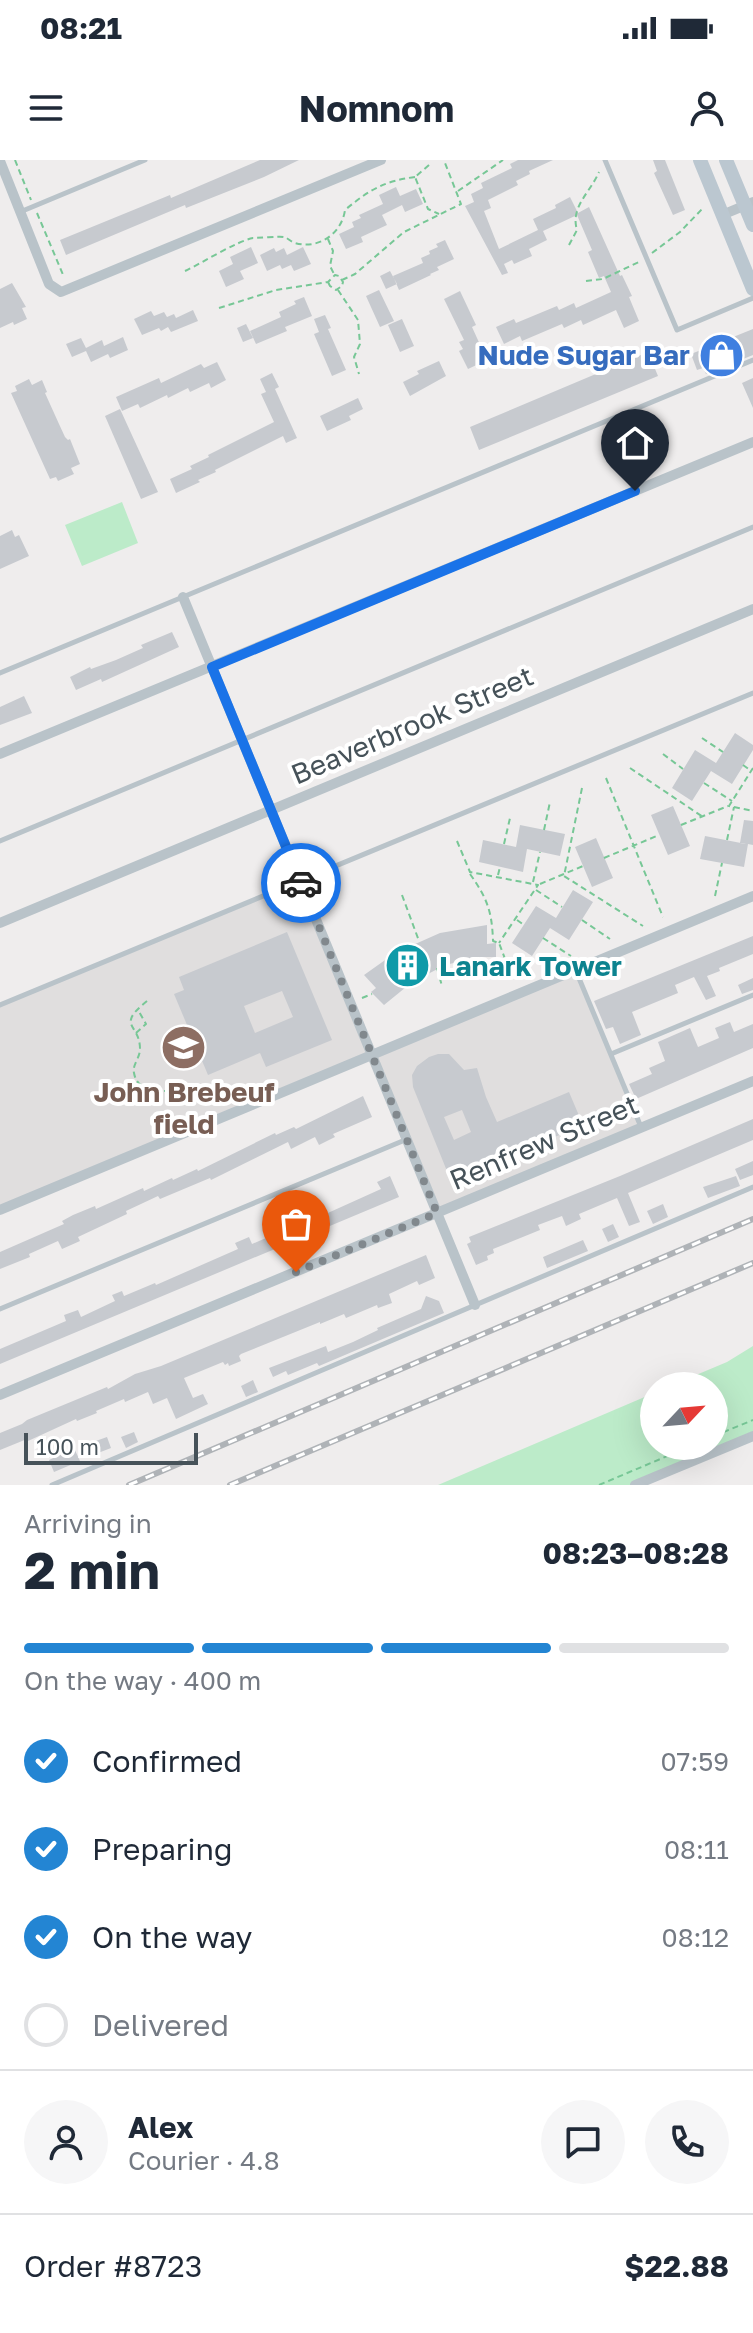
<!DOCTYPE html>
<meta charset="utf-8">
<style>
body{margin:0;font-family:"Golos Text",sans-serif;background:#f6f6f7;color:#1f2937;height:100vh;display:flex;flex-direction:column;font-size:30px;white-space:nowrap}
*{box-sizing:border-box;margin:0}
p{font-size:26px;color:#747a83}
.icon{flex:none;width:44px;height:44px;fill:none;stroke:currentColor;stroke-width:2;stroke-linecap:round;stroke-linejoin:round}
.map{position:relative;height:1325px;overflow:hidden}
.details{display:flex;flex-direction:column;background:#fff;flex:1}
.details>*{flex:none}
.needle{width:52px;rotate:64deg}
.fabs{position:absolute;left:640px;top:1212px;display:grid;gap:16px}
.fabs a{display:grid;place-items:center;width:88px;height:88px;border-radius:50%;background:#fff;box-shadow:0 8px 32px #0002;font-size:40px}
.scale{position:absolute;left:24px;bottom:20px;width:174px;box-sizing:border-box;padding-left:8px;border:4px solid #465259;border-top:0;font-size:22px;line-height:28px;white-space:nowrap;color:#465259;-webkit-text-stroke:6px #fff;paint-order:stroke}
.pin{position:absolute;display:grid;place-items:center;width:68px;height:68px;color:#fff;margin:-82px -34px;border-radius:50% 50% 50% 0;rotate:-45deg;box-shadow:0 0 8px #0007}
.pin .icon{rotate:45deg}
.courier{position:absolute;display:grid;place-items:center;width:80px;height:80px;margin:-40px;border:6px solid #1a73e8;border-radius:50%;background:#fff;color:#222;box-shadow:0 2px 10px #0007}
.overview em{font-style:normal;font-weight:700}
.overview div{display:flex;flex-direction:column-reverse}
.overview{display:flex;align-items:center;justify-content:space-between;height:136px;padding:0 24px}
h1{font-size:52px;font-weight:700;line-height:60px}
.bar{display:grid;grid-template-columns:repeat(4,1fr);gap:12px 8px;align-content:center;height:96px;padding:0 24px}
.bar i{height:10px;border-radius:6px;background:#e0e1e3}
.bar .selected{background:#2385d3}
.bar p{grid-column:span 4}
.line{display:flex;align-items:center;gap:20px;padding:0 24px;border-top:2px solid #e0e1e3}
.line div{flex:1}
.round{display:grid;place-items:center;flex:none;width:84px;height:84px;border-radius:42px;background:#f6f6f7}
ol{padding:0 24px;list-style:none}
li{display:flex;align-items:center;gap:24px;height:88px}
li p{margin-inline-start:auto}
li .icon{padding:8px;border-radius:50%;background:#2385d3;color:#fff;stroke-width:4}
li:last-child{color:#747a83}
li i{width:44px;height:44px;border:4px solid #e0e1e3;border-radius:50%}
.status{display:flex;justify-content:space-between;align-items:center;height:56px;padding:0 40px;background:#fff;direction:ltr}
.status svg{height:22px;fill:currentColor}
header{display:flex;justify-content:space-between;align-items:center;height:104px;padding:0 24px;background:#fff;font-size:36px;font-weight:700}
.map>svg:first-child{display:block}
</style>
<div class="status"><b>08:21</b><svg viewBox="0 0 49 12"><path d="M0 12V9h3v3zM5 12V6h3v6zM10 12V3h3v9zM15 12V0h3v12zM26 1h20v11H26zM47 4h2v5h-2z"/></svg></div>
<header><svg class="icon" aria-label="menu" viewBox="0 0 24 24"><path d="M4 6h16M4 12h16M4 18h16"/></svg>Nomnom<svg class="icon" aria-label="person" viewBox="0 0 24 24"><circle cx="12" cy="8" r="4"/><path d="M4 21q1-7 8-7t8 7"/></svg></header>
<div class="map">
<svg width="753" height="1325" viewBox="0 0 753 1325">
<rect width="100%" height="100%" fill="#efeded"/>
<path fill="#e0dede" d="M300,721L372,895L576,810L641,967L437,1053L372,896L0,1050V845Z"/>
<path fill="#bcebc9" d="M122,342L138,383L82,406L65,365Z
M753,1186V1276L635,1325H438L654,1233V1286H714V1226H670L727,1202Z"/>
<path fill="#c7cacf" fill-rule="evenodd" d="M260,0H299L264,17L186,48L185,45L66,95L60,80L170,35L171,38Z
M518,0H553L529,11L530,14L516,21L518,25L488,40L491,48L484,51L499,89L538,70L533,59L556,48L555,45L570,37L578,53L589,47L620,116L622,115L632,136L629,137L639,161L624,168L616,150L583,165L581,160L564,168L562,164L522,181L520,176L504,184L496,167L514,159L516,163L557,146L559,150L574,143L576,148L611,132L604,116L599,118L588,92L592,90L577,55L543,71L547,80L529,89L532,96L514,104L512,100L504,104L508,113L502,115L465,46L474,42L471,34L483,28L481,23L512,8L510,4Z
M653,0H665L685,50L673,55L654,13L657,11Z
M396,27L400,36L416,29L423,44L405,52L402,45L382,55L387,65L361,77L363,82L346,89L339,74L354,67L352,62L361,58L359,55L383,44L379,35Z
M445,80L454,99L437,107L439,110L430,114L431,115L399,130L393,116L423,103L421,98L430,94L429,91L438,87L436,84Z
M251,87L258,103L240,111L244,119L226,127L219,111L233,104L230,97Z
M303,87L311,104L294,111L291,105L282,109L280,105L267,111L260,95L274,88L276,92L284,88L287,95Z
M390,111L397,124L386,129L380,116Z
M12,123L26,147L22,148L27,159L14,165L13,162L0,168V129Z
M379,130L394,161L380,167L366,136Z
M460,131L476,165L472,167L487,200L468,209L459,191L463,189L459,182L464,180L444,139Z
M304,137L312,156L285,167L287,171L256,184L250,171L281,157L279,152L296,144L294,141Z
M193,150L198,161L171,172L168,167L161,171L159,168L142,175L134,159L151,151L154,156L164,152L167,157L174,154L176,158Z
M325,155L331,168L328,169L346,210L332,216L314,174L319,172L314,159Z
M402,159L414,186L400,192L388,165Z
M246,164L253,178L243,182L237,168Z
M753,169V195L706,214L703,208L697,210L691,194Z
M123,177L128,190L110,198L108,194L91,202L86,191L72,197L66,184L81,178L86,188L102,180L104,186Z
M648,192L658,216L479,290L470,267Z
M439,201L446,216L410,236L403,222L419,214L417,211Z
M217,202L226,220L211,228L209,223L190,232L188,228L168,238L167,235L140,248L138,244L122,251L116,237L159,218L161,223L201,204L204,208Z
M272,213L279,227L275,229L297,278L286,283L283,276L215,310L216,312L198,320L200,322L176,333L170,319L192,309L190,306L209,297L208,295L274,262L261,234L266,232L260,219Z
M753,218V248L742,223Z
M29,219L32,225L42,220L47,232L45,233L59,264L65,277L68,280L70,279L80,304L71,308L74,314L58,321L56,317L50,319L11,233L17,231L15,226Z
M358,238L363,249L349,256L351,260L327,271L320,256Z
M120,249L158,332L141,339L105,256Z
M12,370L15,377L19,375L29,396L0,409V376Z
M172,472L179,487L102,522L101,519L76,530L70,517L90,507L91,509L116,500L143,488L141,485Z
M24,536L32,553L0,565V547Z
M735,573L753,585V590L732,624L711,611L692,641L672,628L695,590L716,603Z
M673,646L690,686L668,695L651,655Z
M744,660L753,661V685L748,684L744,707L700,699L705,676L746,684L740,683Z
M520,665L565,674L560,696L527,689L523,712L479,702L483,680L516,687Z
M596,678L613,718L592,727L575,687Z
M573,730L593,742L569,780L550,768L532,796L512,783L536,746L556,758Z
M487,765V784L496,783V797H480L445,805L411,823L384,845L371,832L376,828L364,815L395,793L440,773Z
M287,772L332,880L266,907L260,893L208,915L174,834L184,830L179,817ZM282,831L293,857L255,873L244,846Z
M753,776V794L719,808L720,811L707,816L716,836L706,840L694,817L675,825L678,833L632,852L641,875L620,884L613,867L606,869L594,841Z
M753,818V830L742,834L738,825Z
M730,862L734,872L753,864V888L636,939L629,924L652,914L649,908L665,901L658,882L690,868L698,887L719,878L715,868Z
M438,894H449L464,910L477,908L486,937L497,962L569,932L583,965L451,1021L413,927L412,915L417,906L429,897ZM462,950L471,972L454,980L444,957Z
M363,936L372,957L333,974L335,977L319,985L315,977L291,989L288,982L211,1020L210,1018L160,1039L158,1036L126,1051L127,1054L78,1077L80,1081L62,1089L58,1081L29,1094L30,1097L0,1109V1092L64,1064L62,1061L73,1055L95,1046L96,1049L143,1028L144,1031L172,1018L173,1020L197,1009L198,1011L275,973L276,975L294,967L296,969Z
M753,959V980L628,1033L640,1062L629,1066L617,1038L579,1054L581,1059L566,1066L562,1056L538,1065L540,1070L493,1089L494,1093L487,1096L488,1100L476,1105L467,1084L471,1082L469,1077L620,1016Z
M753,1001V1015L740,1020L735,1009Z
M390,1016L399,1037L0,1204V1189L66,1161L64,1155L78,1150L81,1157L115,1141L112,1135L122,1131L124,1136L155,1123L156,1125L238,1089L235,1083L249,1077L252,1084L298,1064L299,1066L381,1029L377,1022Z
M736,1016L740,1026L708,1038L703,1027Z
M663,1044L668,1057L653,1064L647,1051Z
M613,1064L619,1077L608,1082L602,1069Z
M583,1080L588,1091L547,1108L543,1097Z
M426,1095L435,1118L419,1125L417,1121L389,1134L392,1143L378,1148L377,1145L346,1158L344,1154L320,1164V1162L241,1194L239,1196L241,1201L229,1206L228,1203L225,1205L223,1202L184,1218L193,1238L203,1234L208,1244L176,1259L167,1238L153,1244L148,1232L125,1242L124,1239L96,1251L97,1253L77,1261L76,1259L28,1281L27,1279L0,1290V1273L22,1264L27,1260L107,1227L108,1229L135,1214L161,1206Z
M426,1136L439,1141L444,1153L319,1206L317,1203L288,1215L286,1211L273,1217L269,1208L326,1186L328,1192L353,1182L378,1170L377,1168L421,1149Z
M253,1220L258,1232L246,1237L241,1226Z
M134,1272L138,1282L126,1288L121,1277Z
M107,1277L111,1288L98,1293L93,1282Z
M74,1288L80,1301L54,1312L49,1300Z"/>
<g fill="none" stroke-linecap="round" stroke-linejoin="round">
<path stroke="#77c796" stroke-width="2" stroke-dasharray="6 4" stroke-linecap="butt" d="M15,0L31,40
M429,5L415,17L428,49L439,54
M458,31L503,0
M37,53L64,117
M328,79L333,91L330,106L334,114
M569,85L577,70C570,47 590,33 599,12
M652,93L680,72L704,47
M185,111C202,103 237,81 253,78C258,78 280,76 284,77C288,78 291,82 295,83C319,90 342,73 345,50C369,30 384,21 415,17
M342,120L355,114L404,72L461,44L445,3
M586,121L603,119L641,101
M338,130L358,160L360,184L354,197L359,214
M219,148L276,130L328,122L335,115L339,116L343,122L342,126L336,130L330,126L328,122
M702,578L723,592
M663,594L683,609
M743,605L750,610
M630,608L703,657
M753,608L729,646L753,651
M606,618L663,757
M704,623L732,641
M582,628L564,716L643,766
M681,665L728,646
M544,670L550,642
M727,680L734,647
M457,681L470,712L538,725L499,783
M504,684L510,658
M604,698L659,675
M470,714C487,738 492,751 493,781L499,783L513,820
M498,715L500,707
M533,722L540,692
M540,724L583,706
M536,730L562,747
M402,735L419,781
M715,736L722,703
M517,760L524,765
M582,760L610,779
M543,778L571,796
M437,808L442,826
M362,838L372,834
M147,841C115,867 140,863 140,889C140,898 132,905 134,913C138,936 168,932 183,928
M136,873L146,864L138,850
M147,938L148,930
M714,1276L753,1260
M599,1325L691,1286"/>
<path stroke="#b9c3c9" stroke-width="5" d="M605,0L677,170L753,138
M20,52L145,0
M0,513L753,200
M0,681L753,367
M576,811L641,967
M0,845L753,533
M611,894L753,835
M0,1149L405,980
M52,1325L753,1027"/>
<path stroke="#b9c3c9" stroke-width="10" d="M0,1L49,124L61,132L381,0
M722,55L753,42
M183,437L475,1145
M0,594L753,282
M0,763L753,449
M0,1050L753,736
M0,1235L753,921
M635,1325L753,1276"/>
<path stroke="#bbc7d0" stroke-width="14" d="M700,0L753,129
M726,0L753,65"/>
<defs>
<path id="rail" d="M129,1325L753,1059
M230,1325L753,1103"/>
</defs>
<use href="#rail" stroke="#afb3b7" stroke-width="6"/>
<use href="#rail" stroke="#fff" stroke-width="3" stroke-dasharray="9" stroke-linecap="butt"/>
</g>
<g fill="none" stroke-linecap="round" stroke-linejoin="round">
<path stroke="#81888d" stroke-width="8" stroke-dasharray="0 14.4" d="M296,1112L437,1053L301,723"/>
<path stroke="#1a73e8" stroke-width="10" d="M301,723L212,507L635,331"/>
</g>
<defs>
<symbol id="shop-disc" viewBox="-11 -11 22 22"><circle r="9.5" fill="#3f7fe0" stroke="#fff"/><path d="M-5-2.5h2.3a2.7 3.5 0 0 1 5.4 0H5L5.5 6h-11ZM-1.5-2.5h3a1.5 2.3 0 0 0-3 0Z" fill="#fff"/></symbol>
<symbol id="building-disc" viewBox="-11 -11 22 22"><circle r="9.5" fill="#0f9aa8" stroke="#fff"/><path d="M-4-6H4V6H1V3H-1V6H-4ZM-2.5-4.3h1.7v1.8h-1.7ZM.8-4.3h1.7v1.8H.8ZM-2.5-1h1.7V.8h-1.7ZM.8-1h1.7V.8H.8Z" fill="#fff"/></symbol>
<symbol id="school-disc" viewBox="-11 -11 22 22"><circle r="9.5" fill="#8d6e63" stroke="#fff"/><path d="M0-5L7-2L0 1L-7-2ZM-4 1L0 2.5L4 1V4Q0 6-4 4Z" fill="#fff"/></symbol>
</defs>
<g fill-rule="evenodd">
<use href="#shop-disc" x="696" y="170" width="51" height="51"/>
<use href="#building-disc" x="382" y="780" width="51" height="51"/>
<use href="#school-disc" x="158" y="862" width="51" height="51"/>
</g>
<g text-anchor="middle" stroke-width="8" stroke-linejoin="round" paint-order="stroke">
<g font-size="28" font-weight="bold" fill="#366cbe" stroke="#fff" text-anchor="end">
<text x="690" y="205">Nude Sugar Bar</text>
</g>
<g font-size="28" fill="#465259" stroke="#fff">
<text transform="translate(412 565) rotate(-23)" y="10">Beaverbrook Street</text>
<text transform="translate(544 982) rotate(-23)" y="10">Renfrew Street</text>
</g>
<g font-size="28" font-weight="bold" fill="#0d838f" stroke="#fff" text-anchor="start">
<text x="439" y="816">Lanark Tower</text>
</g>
<g font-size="28" font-weight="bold" fill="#785e54" stroke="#fff">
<text x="184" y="942">John Brebeuf<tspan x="184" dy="32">field</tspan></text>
</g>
</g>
</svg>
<div class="fabs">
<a><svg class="needle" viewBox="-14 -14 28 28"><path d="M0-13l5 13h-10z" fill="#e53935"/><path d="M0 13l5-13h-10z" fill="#747a83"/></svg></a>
</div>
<div class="scale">100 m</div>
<div class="pin" style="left:296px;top:1112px;background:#ea580c"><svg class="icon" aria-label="bag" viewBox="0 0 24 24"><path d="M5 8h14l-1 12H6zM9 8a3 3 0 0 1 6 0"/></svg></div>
<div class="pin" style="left:635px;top:331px;background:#1f2937"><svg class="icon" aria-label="home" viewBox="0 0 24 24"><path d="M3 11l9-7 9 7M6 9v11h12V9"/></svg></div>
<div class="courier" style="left:301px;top:723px"><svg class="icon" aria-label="car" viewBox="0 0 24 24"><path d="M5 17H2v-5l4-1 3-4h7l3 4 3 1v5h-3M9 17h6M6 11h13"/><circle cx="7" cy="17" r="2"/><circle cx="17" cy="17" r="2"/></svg></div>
</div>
<section class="details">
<div class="overview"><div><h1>2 min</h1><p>Arriving in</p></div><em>08:23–08:28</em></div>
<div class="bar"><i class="selected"></i><i class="selected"></i><i class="selected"></i><i></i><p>On the way · 400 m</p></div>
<ol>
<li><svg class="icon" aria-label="check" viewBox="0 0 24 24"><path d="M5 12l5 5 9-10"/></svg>Confirmed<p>07:59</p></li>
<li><svg class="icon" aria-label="check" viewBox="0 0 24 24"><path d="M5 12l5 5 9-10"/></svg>Preparing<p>08:11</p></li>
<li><svg class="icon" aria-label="check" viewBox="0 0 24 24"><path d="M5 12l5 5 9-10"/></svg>On the way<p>08:12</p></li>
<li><i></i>Delivered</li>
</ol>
<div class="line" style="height:144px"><a class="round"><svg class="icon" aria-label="person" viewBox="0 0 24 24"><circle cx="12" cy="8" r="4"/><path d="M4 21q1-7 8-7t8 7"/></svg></a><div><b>Alex</b><p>Courier · 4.8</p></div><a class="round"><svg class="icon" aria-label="chat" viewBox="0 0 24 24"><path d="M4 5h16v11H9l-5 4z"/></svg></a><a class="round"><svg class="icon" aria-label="phone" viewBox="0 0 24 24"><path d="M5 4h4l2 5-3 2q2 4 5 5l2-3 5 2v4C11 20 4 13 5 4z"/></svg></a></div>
<div class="line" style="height:104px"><div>Order #8723</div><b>$22.88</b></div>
</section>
